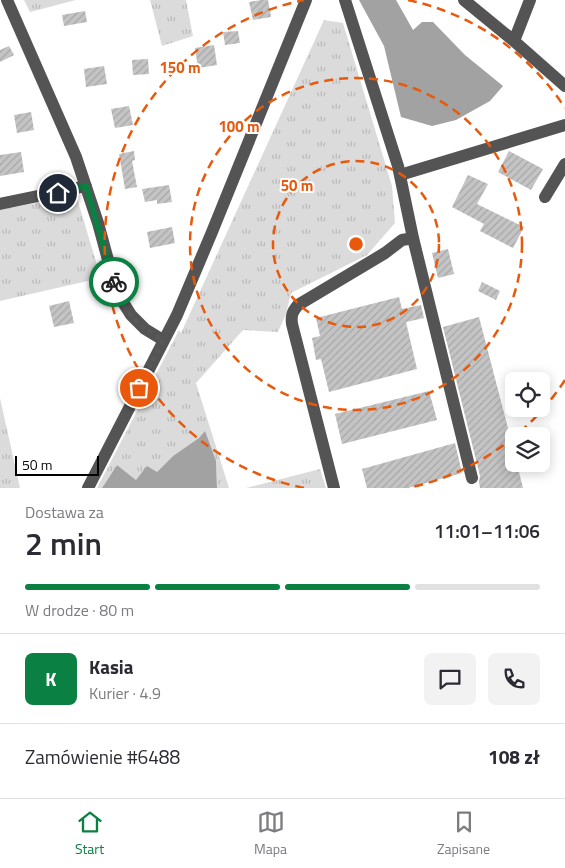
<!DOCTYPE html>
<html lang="pl">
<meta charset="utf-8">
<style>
body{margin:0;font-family:"Titillium Web",sans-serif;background:#f2f2f3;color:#2b2b33;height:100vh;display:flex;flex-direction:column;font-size:19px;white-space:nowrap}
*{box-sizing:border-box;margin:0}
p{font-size:16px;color:#7c7c81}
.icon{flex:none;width:28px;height:28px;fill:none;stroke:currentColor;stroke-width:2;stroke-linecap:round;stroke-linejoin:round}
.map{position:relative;height:488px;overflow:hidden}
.side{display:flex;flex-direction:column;background:#fff;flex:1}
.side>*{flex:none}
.fabs{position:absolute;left:505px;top:372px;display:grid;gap:10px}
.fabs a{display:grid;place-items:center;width:45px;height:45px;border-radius:8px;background:#fff;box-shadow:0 2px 12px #0003;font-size:25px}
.scale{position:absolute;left:15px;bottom:12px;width:84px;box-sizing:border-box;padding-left:5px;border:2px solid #000;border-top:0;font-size:14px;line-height:18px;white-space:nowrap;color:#000;-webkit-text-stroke:4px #fff;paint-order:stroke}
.pin{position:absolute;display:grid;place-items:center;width:42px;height:42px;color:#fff;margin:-21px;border:2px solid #fff;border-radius:50%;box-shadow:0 1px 5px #0007}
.courier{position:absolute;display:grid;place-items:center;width:50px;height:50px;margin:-25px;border:4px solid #0b8043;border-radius:50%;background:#fff;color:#222;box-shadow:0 1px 6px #0007}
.summary em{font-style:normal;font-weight:600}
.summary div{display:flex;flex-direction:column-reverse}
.summary{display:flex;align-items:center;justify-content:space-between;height:85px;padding:0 25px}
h1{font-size:32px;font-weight:600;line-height:38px}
.bar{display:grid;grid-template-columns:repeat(4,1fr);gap:8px 5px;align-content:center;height:60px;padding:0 25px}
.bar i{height:6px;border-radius:4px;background:#e1e1e2}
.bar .on{background:#0b8043}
.bar p{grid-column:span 4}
.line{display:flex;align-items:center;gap:12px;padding:0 25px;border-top:1px solid #e1e1e2}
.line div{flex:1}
.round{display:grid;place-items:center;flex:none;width:52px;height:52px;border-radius:8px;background:#f2f2f3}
.tabs{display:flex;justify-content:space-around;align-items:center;height:70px;border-top:1px solid #e1e1e2;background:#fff;font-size:14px;color:#7c7c81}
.tabs a{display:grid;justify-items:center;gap:2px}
.tabs .on{color:#0b8043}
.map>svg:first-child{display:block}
</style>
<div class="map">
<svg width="565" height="488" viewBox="0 0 565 488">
<defs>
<pattern id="grass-tufts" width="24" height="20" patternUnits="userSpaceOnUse" patternTransform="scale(1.25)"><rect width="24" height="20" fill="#dbdbdb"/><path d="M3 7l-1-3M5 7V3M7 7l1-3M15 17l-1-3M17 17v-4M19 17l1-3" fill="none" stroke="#bababa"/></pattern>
<pattern id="building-hatch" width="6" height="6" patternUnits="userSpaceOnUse" patternTransform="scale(1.25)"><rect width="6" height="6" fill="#c4c4c4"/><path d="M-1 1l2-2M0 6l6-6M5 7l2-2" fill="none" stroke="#a7a7a7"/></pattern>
</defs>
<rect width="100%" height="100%" fill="#fff"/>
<path fill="url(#grass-tufts)" d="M24,0H76L30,12Z
M150,0H186L193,36L162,46Z
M324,20L343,23L392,186L395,223L367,255L291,293L286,314L278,332L243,330L196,383L229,488H217L216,461L200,438L173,456L157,472L136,480L117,465L102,488H97L179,330L181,333Z
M76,195L101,278L0,301V210Z
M0,398L20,488H0Z
M320,469L326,488H246Z"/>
<path fill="#a2a2a2" d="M359,0H396L413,30L422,22H433L465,55L503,86L490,101L456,120L432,126L401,117L384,46Z
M205,431L216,461L217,488H102L117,465L136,480L147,466L157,472L173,456L199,438Z"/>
<path fill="url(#building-hatch)" d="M261,0H268L271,17L253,20L249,2Z
M85,11L87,22L64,26L62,15Z
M238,31L240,43L225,45L223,32Z
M214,45L217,65L198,68L195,48Z
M9,46L14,55L0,62V50Z
M148,59L149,74L133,75L132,60Z
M104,66L107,84L86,87L84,69Z
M129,106L133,125L115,128L111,109Z
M31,112L34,130L17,133L14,115Z
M134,151L135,160L132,161L137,187L125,189L119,154Z
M509,151L543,169L531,190L498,172Z
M21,152L24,172L0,176V155Z
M468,175L488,184L477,204L524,227L513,248L480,231L484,224L452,207Z
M169,185L172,202L157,204V200L145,202L142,189Z
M172,227L175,243L150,248L147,232Z
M448,249L454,274L438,278L432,253Z
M482,282L500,291L496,300L478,291Z
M399,297L402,309L421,305L424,318L406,322L417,369L329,392L321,359L316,360L312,338L320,336L316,318Z
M69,301L74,323L54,327L49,306Z
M479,317L514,451V464H517L523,488H480L479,482L480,476L443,327Z
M429,391L437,420L342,444L335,414Z
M455,443L462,473L408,488H367L362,469Z"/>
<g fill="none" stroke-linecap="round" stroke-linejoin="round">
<path stroke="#545454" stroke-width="12" d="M7,0L76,157L98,223L114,282L121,299L131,315L145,329L163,340
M345,0L398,166L413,238L472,478
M464,0L514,41L565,86
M514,41L530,0
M400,175L565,125
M545,197L565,164
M0,204L86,186
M88,488L177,315L212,232L306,0
M334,488L292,324C291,316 292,312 298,305L385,253L402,240L413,238"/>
</g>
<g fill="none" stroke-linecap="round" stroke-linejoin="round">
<path stroke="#595959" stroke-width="5" stroke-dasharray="0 9" d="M114,282C126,312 134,324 163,340L139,388"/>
<path stroke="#0b8043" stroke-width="6" d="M58,193L86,186L114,282"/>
</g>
<g fill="none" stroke="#e8590c" stroke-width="2.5" stroke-dasharray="9 6">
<circle cx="356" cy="244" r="83"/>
<circle cx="356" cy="244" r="166"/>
<path d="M565 380A249 249 0 0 1 408 488M304 488A249 249 0 0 1 304 0M408 0A249 249 0 0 1 565 108"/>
</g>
<circle cx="356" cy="244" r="8" fill="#e8590c" stroke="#fff" stroke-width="2.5"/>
<g font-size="15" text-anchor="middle" font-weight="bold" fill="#e8590c" stroke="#fff" stroke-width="4" stroke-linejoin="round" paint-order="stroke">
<text x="180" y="73">150 m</text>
<text x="239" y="132">100 m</text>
<text x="297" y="191">50 m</text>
</g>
</svg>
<div class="fabs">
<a><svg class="icon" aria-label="locate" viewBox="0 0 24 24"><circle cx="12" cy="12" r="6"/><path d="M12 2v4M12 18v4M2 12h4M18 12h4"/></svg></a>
<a><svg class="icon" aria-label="layers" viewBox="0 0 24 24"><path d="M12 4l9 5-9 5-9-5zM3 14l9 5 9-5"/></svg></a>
</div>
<div class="scale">50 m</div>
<div class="pin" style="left:139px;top:388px;background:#ea580c"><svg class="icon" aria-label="bag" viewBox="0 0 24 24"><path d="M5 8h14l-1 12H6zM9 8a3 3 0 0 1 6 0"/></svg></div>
<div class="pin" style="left:58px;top:193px;background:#1f2937"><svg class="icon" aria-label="home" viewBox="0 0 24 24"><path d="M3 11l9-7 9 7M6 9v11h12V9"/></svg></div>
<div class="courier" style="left:114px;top:282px"><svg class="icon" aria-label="bike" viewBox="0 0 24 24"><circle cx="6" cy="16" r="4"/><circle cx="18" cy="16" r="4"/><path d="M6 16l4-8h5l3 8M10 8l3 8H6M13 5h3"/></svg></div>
</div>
<section class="side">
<div class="summary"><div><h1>2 min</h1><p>Dostawa za</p></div><em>11:01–11:06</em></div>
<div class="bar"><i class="on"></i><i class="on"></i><i class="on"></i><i></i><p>W drodze · 80 m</p></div>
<div class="line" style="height:90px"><b class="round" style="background:#0b8043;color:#fff">K</b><div><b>Kasia</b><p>Kurier · 4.9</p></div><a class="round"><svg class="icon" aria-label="chat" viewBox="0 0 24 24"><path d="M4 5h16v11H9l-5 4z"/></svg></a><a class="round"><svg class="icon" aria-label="phone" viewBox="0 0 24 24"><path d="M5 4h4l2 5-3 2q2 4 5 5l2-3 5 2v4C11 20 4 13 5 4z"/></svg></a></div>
<div class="line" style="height:65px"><div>Zamówienie #6488</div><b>108 zł</b></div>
</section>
<nav class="tabs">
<a class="on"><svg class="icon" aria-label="home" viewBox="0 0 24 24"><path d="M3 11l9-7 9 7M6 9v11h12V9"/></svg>Start</a>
<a><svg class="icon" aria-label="map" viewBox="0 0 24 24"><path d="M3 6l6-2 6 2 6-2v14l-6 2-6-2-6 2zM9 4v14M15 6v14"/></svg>Mapa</a>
<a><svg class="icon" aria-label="saved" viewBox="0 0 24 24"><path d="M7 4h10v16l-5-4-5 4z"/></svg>Zapisane</a>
</nav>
